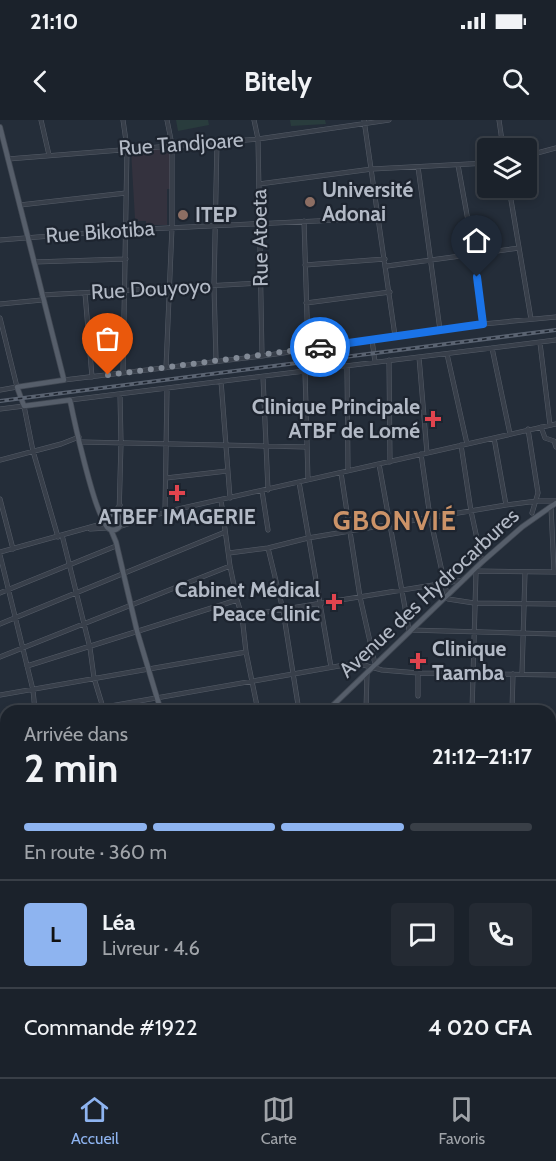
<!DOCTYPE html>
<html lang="fr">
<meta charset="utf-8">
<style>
body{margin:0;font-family:Cabin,sans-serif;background:#242a33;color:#f1f3f6;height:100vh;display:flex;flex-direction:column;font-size:22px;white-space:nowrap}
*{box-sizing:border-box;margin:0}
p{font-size:20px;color:#a0a4a9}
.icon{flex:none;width:33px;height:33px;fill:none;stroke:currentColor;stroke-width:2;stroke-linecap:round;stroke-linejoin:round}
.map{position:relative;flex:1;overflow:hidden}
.details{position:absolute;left:0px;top:585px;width:556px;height:372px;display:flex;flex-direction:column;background:#1b222b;border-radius:18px 18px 0 0;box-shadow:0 3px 9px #0003,0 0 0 2px #393f47}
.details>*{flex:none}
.fabs{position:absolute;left:477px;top:18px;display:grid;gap:12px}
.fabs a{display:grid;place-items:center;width:60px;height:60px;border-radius:6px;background:#1b222b;box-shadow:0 3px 9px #0003,0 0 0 2px #393f47;font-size:30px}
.pin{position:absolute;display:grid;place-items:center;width:51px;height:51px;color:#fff;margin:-62px -26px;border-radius:50% 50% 50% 0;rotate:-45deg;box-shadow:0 0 6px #0007}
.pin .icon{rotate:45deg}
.courier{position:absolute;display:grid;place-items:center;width:60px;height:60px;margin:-30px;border:4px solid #1a73e8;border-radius:50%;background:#fff;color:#222;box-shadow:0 2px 8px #0007}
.summary em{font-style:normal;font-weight:700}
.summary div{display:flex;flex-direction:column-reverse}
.summary{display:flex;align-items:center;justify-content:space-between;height:102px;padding:0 24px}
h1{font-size:39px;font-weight:700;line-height:45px}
.bar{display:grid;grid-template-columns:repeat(4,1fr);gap:9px 6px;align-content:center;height:72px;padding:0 24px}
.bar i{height:8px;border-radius:4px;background:#393f47}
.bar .on{background:#8eb4f0}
.bar p{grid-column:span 4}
.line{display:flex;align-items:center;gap:15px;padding:0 24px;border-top:2px solid #393f47}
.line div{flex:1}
.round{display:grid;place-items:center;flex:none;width:63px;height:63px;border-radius:6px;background:#242a33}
.status{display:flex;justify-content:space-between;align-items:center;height:42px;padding:0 30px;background:#1b222b;direction:ltr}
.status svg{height:16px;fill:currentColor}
header{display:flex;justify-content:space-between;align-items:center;height:78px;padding:0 24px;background:#1b222b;font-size:27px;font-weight:700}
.tab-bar{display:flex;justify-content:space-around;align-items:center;height:84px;border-top:2px solid #393f47;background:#1b222b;font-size:16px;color:#a0a4a9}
.tab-bar a{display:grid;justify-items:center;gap:3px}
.tab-bar .on{color:#8eb4f0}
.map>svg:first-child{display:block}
</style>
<div class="status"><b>21:10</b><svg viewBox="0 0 49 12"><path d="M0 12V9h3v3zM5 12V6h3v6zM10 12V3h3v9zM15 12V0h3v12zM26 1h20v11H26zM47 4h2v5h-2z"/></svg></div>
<header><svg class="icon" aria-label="back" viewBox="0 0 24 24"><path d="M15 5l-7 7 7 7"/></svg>Bitely<svg class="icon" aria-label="search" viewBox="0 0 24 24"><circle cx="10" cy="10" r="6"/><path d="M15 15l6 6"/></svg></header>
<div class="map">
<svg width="556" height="957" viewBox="0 0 556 957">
<rect width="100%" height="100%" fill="#242d39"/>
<path fill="#34323e" d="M170,29L171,69H167V105H146V101H138V99H135L131,30Z"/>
<path fill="#293c3d" d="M176,0H208L209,5L178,11Z
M290,0H325L326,4L291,6Z"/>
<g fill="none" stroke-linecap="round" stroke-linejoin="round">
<defs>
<path id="minor" d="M41,0L49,35
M123,0L127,28L123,253
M254,0L258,19L262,236
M364,0L395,216
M499,0L503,28
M526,36L556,28
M8,39L258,19L389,0
M458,45L474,134L483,204
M418,47L440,210
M259,64L372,49L488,43
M509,68L531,199
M20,85L126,73
M304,101L308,228
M0,120L126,110L379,98
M34,142L126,139
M305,145L385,139
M387,146L519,128
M85,173L92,257
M42,175L260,163
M306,183L390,172
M0,184L42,180
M0,198L17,267L0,270
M372,220L375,242
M540,223L550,305
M492,228L510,314
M447,234L467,324
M419,237L427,333
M389,240L390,342
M216,241L214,166L217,21
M347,246L348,351
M166,248L172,107V25L167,0
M305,251L308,360
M263,257L268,370
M64,260L262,236L483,204L556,197
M221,261L230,378
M70,280L556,220
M0,289L24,286L33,331L58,417
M541,307L545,318L554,321L556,327
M528,309L538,373L532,393
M494,318L506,385
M81,322L307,327
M461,325L471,391L482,442
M421,334L430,397L448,479L474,483L556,484
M0,340L61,324L79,317
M379,344L409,510L556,514
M341,353L360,477L375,544
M166,358L227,351
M299,362L331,547
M262,371L268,410
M0,379L13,429
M221,380L230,446L237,480L242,496L246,532L258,591
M551,387L554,452
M165,392L167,269
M113,394L120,385
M119,396L121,323L120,274
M121,406L165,392L556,304
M90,409L107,408
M62,415L90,528L94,558L104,591
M268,428L283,490L299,591
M0,432L105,403
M229,433L268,428L308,418L506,385L537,381H556
M0,435L33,570L35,591
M475,451L556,452
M0,473L116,426
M242,496L464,460
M0,504L225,412
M0,537L230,446
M27,546L237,480
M522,554L525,452
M0,575L246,532
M418,576V553
M82,591L356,543L382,550L418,553L556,555
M256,591L298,585
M366,591L367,553
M472,591L476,452
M512,591L513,554
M0,598L6,606
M550,598H556
M0,635L6,634
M550,639H556
M0,658L6,657
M550,679H556
M0,688L6,687
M550,710H556
M0,717L1,729
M0,788L6,786
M0,830L6,847
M0,873L6,872
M0,899L6,897
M0,930L6,929
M87,951L90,957
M117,951L120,957
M153,951L156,957
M229,951L231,957
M299,951L301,957
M0,954L1,957
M44,957L58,951
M202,957L214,951"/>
<path id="major" d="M0,7L64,260L17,267L24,286L70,280C74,300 94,391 105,402
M105 402a8 8 0 1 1 16 0a8 8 0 1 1-16 0Z
M111,410L116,422L137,511L161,591
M327,591L482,442L522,407L556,383
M0,758H6
M261,951L263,957"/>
</defs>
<use href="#minor" stroke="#565d68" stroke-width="5"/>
<use href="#major" stroke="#414853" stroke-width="6"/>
<use href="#minor" stroke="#383f4a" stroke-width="4"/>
<use href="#major" stroke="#565e6a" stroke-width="4.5"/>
<defs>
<path id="rail" d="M0,281L556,210"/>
</defs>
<use href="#rail" stroke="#5a6371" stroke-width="4"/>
<use href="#rail" stroke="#1d242f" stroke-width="1.5" stroke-dasharray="4.5" stroke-linecap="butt"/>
</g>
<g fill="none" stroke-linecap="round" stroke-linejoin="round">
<path stroke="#818995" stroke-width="6" stroke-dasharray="0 10.8" d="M108,255L320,227"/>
<path stroke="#1a73e8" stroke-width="8" d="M320,227L483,204L477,157"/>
</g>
<g fill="#8d6e63" stroke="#1d242f" stroke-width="2">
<circle cx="310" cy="82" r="6"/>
<circle cx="183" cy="95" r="6"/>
</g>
<g fill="#e0444e" stroke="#1d242f" stroke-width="2">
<path d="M430 290h6v6h6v6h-6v6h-6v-6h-6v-6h6z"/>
<path d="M174 364h6v6h6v6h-6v6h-6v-6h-6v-6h6z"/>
<path d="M331 473h6v6h6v6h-6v6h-6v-6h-6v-6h6z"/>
<path d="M415 532h6v6h6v6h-6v6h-6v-6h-6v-6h6z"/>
</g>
<g text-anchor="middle" stroke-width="4.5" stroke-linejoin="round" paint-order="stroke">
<g font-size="21" fill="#b3bac6" stroke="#1d242f">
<text transform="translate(181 24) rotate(-4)" y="7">Rue Tandjoare</text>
<text transform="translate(100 112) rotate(-4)" y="7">Rue Bikotiba</text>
<text transform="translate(260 118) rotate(-91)" y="7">Rue Atoeta</text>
<text transform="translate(151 169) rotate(-3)" y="7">Rue Douyoyo</text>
<text transform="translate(429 473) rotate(-43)" y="7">Avenue des Hydrocarbures</text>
</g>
<g font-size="21" font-weight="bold" fill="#b3bac6" stroke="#1d242f" text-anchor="start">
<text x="322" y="77">Université<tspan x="322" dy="24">Adonai</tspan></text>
<text x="195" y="102">ITEP</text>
<text x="420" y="294" text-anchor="end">Clinique Principale<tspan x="420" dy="24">ATBF de Lomé</tspan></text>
<text x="177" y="404" text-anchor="middle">ATBEF IMAGERIE</text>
<text x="320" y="477" text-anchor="end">Cabinet Médical<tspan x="320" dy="24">Peace Clinic</tspan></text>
<text x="432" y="536">Clinique<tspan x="432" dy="24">Taamba</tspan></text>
</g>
<g font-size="27" font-weight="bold" letter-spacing="1.5" fill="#cc9368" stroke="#1d242f">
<text x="395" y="410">GBONVIÉ</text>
</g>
</g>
</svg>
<div class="fabs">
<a><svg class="icon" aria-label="layers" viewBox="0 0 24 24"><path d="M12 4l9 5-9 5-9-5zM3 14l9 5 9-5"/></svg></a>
</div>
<div class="pin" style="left:108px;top:255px;background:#ea580c"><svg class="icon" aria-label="bag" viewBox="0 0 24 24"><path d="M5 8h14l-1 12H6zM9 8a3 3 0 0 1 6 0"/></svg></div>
<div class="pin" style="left:477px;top:157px;background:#1f2937"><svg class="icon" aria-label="home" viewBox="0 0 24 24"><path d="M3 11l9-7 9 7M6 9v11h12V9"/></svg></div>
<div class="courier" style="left:320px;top:227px"><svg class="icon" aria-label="car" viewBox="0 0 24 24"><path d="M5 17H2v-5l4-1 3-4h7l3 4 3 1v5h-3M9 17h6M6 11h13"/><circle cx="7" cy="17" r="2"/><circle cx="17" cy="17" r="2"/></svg></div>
<section class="details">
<div class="summary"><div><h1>2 min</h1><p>Arrivée dans</p></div><em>21:12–21:17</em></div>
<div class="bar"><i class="on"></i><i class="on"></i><i class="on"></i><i></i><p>En route · 360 m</p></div>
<div class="line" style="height:108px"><b class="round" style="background:#8eb4f0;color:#111">L</b><div><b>Léa</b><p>Livreur · 4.6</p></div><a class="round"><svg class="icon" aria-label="chat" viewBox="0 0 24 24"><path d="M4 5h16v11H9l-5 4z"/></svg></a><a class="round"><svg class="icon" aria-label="phone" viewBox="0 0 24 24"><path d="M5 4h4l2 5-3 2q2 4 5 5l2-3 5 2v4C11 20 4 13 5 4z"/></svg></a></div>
<div class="line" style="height:78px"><div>Commande #1922</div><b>4 020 CFA</b></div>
</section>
</div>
<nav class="tab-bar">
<a class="on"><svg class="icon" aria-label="home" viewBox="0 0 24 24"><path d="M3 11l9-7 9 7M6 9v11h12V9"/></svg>Accueil</a>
<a><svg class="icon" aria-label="map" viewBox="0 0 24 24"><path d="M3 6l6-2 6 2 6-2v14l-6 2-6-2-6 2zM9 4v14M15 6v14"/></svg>Carte</a>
<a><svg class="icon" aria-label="saved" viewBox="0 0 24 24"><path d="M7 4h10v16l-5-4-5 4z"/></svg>Favoris</a>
</nav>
